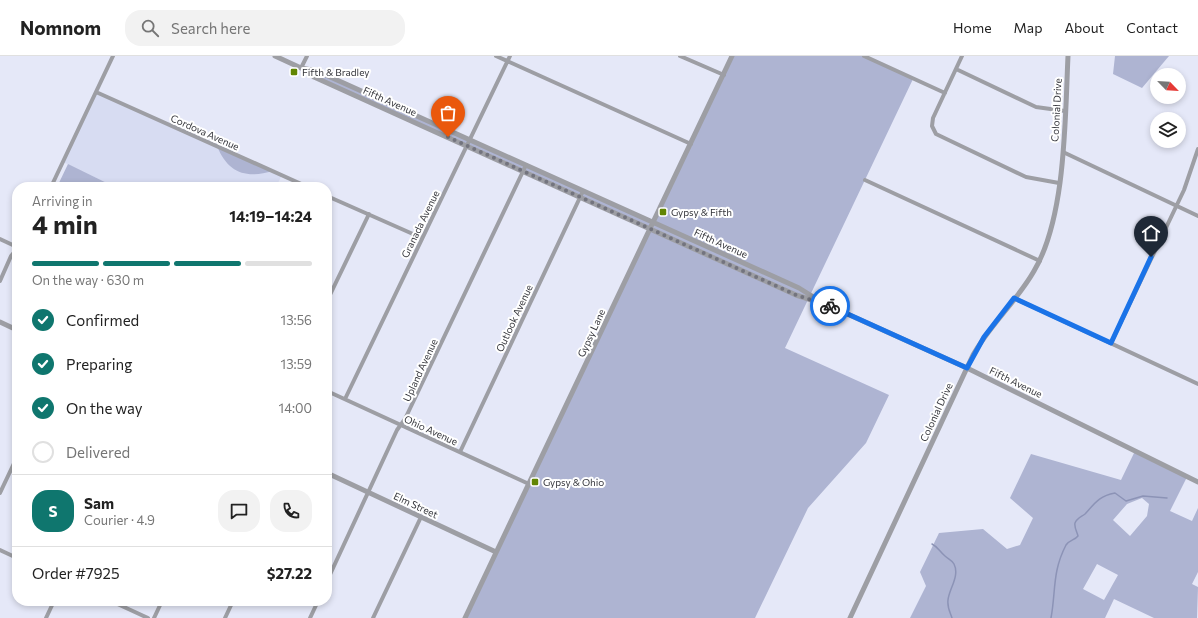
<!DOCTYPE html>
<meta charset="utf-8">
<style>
body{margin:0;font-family:Commissioner,sans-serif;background:#f2f2f2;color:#222;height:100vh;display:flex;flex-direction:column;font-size:15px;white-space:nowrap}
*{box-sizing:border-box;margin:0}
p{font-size:13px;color:#767676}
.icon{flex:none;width:22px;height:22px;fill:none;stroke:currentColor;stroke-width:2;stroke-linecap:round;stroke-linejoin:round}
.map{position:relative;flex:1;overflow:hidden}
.details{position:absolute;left:12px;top:126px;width:320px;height:424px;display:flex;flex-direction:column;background:#fff;border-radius:16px;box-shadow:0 2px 6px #0003}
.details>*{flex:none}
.needle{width:26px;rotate:115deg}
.controls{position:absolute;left:1150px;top:12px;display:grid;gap:8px}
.controls a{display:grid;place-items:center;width:36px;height:36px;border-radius:50%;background:#fff;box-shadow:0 2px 6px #0003;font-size:20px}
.pin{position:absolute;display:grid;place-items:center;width:34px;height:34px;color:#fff;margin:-41px -17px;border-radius:50% 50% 50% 0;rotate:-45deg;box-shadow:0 0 4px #0007}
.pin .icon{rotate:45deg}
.courier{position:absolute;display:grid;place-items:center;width:40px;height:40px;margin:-20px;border:3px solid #1a73e8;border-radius:50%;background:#fff;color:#222;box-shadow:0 1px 5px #0007}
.overview em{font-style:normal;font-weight:700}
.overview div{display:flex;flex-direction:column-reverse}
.overview{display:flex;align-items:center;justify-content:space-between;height:68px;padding:0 20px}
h1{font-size:26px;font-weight:700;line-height:30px}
.bar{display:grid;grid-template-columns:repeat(4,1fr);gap:6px 4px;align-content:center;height:48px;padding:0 20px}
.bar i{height:5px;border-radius:3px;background:#e0e0e0}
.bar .on{background:#0f766e}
.bar p{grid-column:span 4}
.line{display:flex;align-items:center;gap:10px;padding:0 20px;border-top:1px solid #e0e0e0}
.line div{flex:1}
.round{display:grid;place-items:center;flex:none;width:42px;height:42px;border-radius:16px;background:#f2f2f2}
ol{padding:0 20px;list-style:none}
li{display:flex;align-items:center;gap:12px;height:44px}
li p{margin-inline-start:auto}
li .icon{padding:4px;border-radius:50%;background:#0f766e;color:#fff;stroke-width:4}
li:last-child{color:#767676}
li i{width:22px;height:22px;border:2px solid #e0e0e0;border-radius:50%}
header{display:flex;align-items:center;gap:24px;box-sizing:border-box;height:56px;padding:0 20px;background:#fff;border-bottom:1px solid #e0e0e0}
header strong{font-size:19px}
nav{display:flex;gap:22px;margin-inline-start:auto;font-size:14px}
.search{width:280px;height:36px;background:#f2f2f2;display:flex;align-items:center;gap:10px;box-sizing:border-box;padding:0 14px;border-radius:16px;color:#767676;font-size:15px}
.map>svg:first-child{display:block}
</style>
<header>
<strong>Nomnom</strong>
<div class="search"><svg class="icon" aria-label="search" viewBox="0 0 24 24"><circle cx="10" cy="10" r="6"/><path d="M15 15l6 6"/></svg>Search here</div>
<nav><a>Home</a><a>Map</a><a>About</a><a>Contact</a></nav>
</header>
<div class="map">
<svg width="1198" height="562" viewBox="0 0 1198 562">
<rect width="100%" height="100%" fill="#e5e8f8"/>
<path fill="#d7dcf2" d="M96,36L282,119L276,131H115L63,106Z"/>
<path fill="#aeb4d2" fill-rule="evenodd" d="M732,0H864L913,23L785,292L889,339L866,387L808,452L755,562H465L650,173L314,21L301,12L317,15L653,166Z
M1115,0H1169L1142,32L1113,18Z
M217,90L273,115C246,123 228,117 217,90Z
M68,108L115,131H57Z
M1135,395L1187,421L1170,455L1192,465L1198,452V516L1192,528L1198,531L1197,562H1154L1114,543L1105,562H910L926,530L920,516L939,477L983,473L1007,493L1020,489L1033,462L1010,442L1031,398L1121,424ZM1142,442L1149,448L1147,460L1130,480L1113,464L1127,448ZM1097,508L1118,519L1104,544L1083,533Z"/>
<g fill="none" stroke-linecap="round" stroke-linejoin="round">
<path stroke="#8c93b6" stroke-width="1.5" d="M932,488C938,491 939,495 945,500C948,503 952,504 954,508C960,520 949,533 948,544C947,551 950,556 952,562
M1051,562C1056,535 1052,516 1066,489C1069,484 1075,484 1078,480C1077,476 1074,471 1075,467C1077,462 1081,461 1085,458C1095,447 1099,440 1115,437L1126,445L1143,440L1167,442"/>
<path stroke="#9d9ea4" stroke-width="4" d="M496,0L691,88
M680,0L724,19
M864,0L945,37
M962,0L933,62L932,70L936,78L1026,121L1059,127
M301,12L307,0
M956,13L1036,51L1065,55
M96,36L308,131
M1063,96L1198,160
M865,124L1040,205
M51,131L113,0
M327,140L422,182
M0,183L17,191
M0,225L11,200L17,193
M1014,242L1198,328
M327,245L369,158
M1111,287L1184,134L1198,93
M327,335L529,428
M345,343L510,0
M460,396L583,135
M0,437L17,401
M0,494L17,502
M327,525L397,374L405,363L526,109
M111,545L148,562
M46,562L54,545
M154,562L162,545
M225,562L233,545
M310,562L318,545
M373,562L421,461"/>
<path stroke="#9d9ea4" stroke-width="5" d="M275,0L301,12L317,15L799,232L823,247L967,312L1198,426
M304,13L314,21L796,239L821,247
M0,266L17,274
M327,417L496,496
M465,562L732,0
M850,562L973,299C990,269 1017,245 1034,215C1066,161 1065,63 1068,0"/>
</g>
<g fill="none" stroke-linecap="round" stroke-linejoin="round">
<path stroke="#73747e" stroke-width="4" stroke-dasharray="0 7.2" d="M448,81L796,239L830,250"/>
<path stroke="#1a73e8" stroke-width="5" d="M830,250L967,312L984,281L1014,242L1111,287L1151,201"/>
</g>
<g fill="#618503" stroke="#fff" stroke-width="1.5">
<rect x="290" y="12" width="8" height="8" rx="2"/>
<rect x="659" y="152" width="8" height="8" rx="2"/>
<rect x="531" y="422" width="8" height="8" rx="2"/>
</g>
<g text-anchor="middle" stroke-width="4" stroke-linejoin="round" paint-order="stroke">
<g font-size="10" fill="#35363c" stroke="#fff" text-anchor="start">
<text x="302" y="20">Fifth &amp; Bradley</text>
<text x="671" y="160">Gypsy &amp; Fifth</text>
<text x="543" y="430">Gypsy &amp; Ohio</text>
</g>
<g font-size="10" fill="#35363c" stroke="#fff">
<text transform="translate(390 45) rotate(24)" y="4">Fifth Avenue</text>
<text transform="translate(1056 54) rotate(-87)" y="4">Colonial Drive</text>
<text transform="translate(205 76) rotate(24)" y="4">Cordova Avenue</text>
<text transform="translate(420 168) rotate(-64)" y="4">Granada Avenue</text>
<text transform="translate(721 187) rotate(24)" y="4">Fifth Avenue</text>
<text transform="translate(514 262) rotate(-65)" y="4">Outlook Avenue</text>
<text transform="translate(591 277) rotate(-65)" y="4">Gypsy Lane</text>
<text transform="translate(420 314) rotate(-65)" y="4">Upland Avenue</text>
<text transform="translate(1016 326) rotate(26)" y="4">Fifth Avenue</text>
<text transform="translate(936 356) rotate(-65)" y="4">Colonial Drive</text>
<text transform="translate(431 374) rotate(25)" y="4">Ohio Avenue</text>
<text transform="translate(416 449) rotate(25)" y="4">Elm Street</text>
</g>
</g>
</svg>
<div class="controls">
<a><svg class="needle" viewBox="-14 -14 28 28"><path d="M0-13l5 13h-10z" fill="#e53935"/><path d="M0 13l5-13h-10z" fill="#767676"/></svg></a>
<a><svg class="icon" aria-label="layers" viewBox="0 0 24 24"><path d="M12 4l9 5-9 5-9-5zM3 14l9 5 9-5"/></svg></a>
</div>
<div class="pin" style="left:448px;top:81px;background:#ea580c"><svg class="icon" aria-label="bag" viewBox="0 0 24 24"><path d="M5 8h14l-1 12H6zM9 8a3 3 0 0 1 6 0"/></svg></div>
<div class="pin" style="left:1151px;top:201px;background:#1f2937"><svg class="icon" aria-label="home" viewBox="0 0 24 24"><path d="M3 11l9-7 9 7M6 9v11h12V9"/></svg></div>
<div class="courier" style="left:830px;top:250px"><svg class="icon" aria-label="bike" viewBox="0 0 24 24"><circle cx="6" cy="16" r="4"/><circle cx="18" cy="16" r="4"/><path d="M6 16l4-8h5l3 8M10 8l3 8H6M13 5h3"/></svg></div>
<section class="details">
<div class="overview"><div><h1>4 min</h1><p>Arriving in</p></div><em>14:19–14:24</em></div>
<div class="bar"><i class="on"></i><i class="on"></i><i class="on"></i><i></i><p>On the way · 630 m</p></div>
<ol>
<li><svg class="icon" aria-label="check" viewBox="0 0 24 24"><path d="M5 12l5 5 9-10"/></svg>Confirmed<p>13:56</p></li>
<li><svg class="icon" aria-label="check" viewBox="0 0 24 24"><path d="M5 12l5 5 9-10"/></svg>Preparing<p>13:59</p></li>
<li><svg class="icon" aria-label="check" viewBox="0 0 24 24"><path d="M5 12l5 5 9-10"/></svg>On the way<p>14:00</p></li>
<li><i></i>Delivered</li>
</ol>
<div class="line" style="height:72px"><b class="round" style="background:#0f766e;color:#fff">S</b><div><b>Sam</b><p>Courier · 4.9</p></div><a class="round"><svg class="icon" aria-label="chat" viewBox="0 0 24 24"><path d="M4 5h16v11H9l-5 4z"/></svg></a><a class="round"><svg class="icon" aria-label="phone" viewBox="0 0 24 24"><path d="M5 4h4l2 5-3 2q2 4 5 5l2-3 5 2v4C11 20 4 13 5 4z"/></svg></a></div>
<div class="line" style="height:52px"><div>Order #7925</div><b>$27.22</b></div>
</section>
</div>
